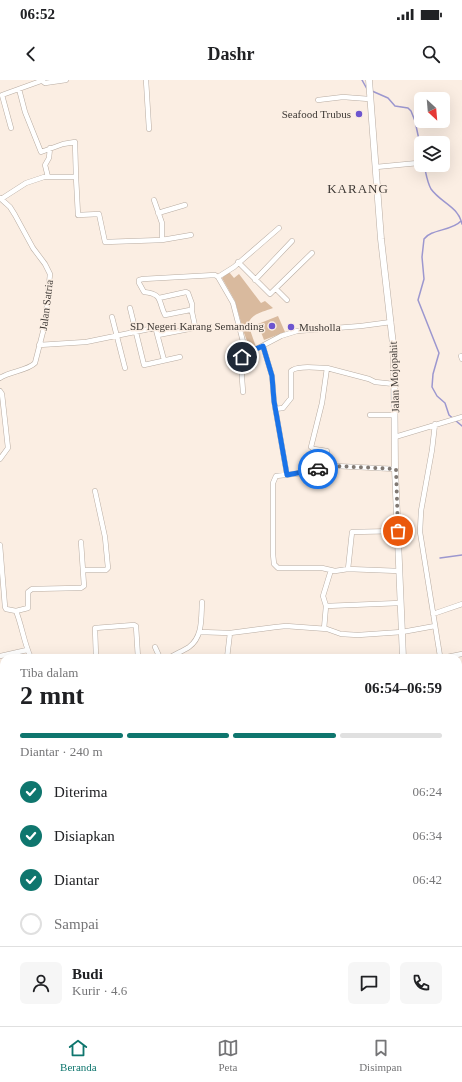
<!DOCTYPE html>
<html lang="id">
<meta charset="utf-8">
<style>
body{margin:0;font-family:"Times New Roman",serif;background:#f6f6f6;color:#202124;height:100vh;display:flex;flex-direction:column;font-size:15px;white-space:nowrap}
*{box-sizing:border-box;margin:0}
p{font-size:13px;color:#757577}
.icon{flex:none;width:22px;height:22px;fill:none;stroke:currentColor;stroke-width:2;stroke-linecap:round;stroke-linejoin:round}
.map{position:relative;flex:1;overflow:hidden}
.panel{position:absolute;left:0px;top:574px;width:462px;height:372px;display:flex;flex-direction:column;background:#fff;border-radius:12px 12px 0 0;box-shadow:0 4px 16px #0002}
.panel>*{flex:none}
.needle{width:26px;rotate:154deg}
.fabs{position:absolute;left:414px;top:12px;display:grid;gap:8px}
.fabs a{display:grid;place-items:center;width:36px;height:36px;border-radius:6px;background:#fff;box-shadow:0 4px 16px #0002;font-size:20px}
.pin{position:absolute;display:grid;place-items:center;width:34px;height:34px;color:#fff;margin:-17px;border:2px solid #fff;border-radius:50%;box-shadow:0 1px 4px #0007}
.courier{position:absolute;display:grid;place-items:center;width:40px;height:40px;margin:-20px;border:3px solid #1a73e8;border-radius:50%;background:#fff;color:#222;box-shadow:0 1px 5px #0007}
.head em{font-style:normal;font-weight:700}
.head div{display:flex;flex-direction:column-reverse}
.head{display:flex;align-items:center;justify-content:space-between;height:68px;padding:0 20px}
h1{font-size:26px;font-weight:700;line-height:30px}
.bar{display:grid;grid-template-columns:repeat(4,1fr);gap:6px 4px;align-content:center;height:48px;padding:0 20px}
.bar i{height:5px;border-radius:3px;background:#e0e0e0}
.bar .current{background:#0f766e}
.bar p{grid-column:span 4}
.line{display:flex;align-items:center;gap:10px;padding:0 20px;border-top:1px solid #e0e0e0}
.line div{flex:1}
.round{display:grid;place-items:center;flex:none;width:42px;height:42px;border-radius:6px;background:#f6f6f6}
ol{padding:0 20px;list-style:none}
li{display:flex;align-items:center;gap:12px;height:44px}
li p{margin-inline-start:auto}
li .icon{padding:4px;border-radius:50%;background:#0f766e;color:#fff;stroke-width:4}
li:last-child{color:#757577}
li i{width:22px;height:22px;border:2px solid #e0e0e0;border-radius:50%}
.status{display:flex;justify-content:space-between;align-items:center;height:28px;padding:0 20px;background:#fff;direction:ltr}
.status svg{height:11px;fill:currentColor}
header{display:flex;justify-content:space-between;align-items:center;height:52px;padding:0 20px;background:#fff;font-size:18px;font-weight:700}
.dock{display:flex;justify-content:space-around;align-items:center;height:56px;border-top:1px solid #e0e0e0;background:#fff;font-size:11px;color:#757577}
.dock a{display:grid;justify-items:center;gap:2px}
.dock .current{color:#0f766e}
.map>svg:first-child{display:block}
</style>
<div class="status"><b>06:52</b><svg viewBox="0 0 49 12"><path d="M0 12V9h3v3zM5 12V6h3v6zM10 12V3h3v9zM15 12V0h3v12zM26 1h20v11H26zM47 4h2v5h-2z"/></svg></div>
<header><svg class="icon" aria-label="back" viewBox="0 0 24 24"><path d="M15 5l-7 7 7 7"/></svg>Dashr<svg class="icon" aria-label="search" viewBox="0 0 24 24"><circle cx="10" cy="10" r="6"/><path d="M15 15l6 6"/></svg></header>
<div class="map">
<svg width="462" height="946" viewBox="0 0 462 946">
<rect width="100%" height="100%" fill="#fbeee3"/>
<path fill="#d9ba9e" d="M229,192L234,198L239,194L261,223L265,221L273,228C263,232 252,233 248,244L256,267L250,269L244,253L235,221L222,198Z
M278,236L285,252L264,260L258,244Z"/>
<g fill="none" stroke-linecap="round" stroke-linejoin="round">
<path stroke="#9c97cf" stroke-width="1.5" d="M362,0L367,9
M372,11L388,18L395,26L408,28L411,31L415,41L421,69
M424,85C426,93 427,102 431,109C441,123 458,126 462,144
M461,141C452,151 431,149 424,159L422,177L424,199L418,220L439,273L433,294L432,307L437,316L445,323L449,335L462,346
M440,478L462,475"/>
<defs>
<path id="street" d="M41,0L45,3L66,0
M146,0L149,49
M19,9L25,32L41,72L63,64L75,62L76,97
M318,20L343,17L369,19
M11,48L2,15L41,1
M376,87L418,83
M48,97L45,85L49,78L50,68
M0,118L10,127L15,135L33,168L45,184L50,194L45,244L35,283C27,291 10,291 0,298
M1,119L26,103L44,97H76L78,135L99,134L105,162L162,160L191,155
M154,120L162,143V160
M158,133L185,125
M238,182L270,214L312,173
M218,197L234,187L279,148
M255,200L292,161
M276,209L287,220
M159,218L186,212L188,213L192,224V231
M130,228L144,285L180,277
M112,237L125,288
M158,255L194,248L195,246L192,232L190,230L165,235C158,221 163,214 144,212L139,203V200L143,199L215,195L218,197L233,223L246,273
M39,265L86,262L154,248L156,250L164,280
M263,266L272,296L274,321L287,395
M461,276L462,279
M0,311L2,314L8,368L0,379
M243,312L241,284L243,276L281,256L297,251L361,246L391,242
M275,329L283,328L291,318V291C297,285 318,288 327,288
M370,335H395
M435,344L432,370L421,431L420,452L440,576L441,578
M395,357L462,337
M328,387L327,371L314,369L311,367L322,323L327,288L369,299L375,302L394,304
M395,389L336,386L303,393L276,396L273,403V474L274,484L278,488H322L335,491L348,489L399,491
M0,465L5,527L6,529L16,531C22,546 24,563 31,578
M348,489L352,452L398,451
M83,490H106L108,488L105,457L95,411
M326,526L323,516L331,490
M16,531L28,528V512L32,509L77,508H81L84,506L81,462
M433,534L462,524
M324,549L326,526L400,523
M200,552L230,553L276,547L286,546L327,549L341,554L358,555L402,552L435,546
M155,567L160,578
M0,576L27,570
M96,577L95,548L134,545L136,546L138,578
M87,578L105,577L122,578
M169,578C175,574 183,571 189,567C203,557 201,538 202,522
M227,578L230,553
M442,578L462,574
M0,598H4
M0,635L4,634
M0,728L4,726
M458,838L462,837
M105,946L107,942"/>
<path id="secondary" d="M369,0L381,159L394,273L395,389L403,578
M0,838L4,837
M413,942V946"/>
<path id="highway" d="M458,929L462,928
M340,946L364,942"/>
</defs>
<use href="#street" stroke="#b8aca2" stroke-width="5.5"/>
<use href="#secondary" stroke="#b8aca2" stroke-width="7"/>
<use href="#highway" stroke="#b8aca2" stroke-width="9"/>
<use href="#street" stroke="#fff" stroke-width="4.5"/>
<use href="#secondary" stroke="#fff" stroke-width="6"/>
<use href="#highway" stroke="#fff" stroke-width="8"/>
</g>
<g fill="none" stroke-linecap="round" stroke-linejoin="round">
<path stroke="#817973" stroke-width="4" stroke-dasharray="0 7.2" d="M318,389L336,386L396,389L398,451"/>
<path stroke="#1a73e8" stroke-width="5" d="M242,277L246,273L263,266L272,296L274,321L287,395L318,389"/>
</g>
<g fill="#6d55cf" stroke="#fbeee3" stroke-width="1.5">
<circle cx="359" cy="34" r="4"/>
<circle cx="272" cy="246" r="4"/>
<circle cx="291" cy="247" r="4"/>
</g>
<g text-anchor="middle" stroke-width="3" stroke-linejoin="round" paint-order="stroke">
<g font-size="11" fill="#3f3a36" stroke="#fbeee3" text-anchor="end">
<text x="351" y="38">Seafood Trubus</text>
<text x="264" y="250">SD Negeri Karang Semanding</text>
<text x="299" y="251" text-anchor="start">Musholla</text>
</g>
<g font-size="11" fill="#3f3a36" stroke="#fbeee3">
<text transform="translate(46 225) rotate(-83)" y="4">Jalan Satria</text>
<text transform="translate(394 297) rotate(-92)" y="4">Jalan Mojopahit</text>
</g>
<g font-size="13" letter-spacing="1" fill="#3f3a36" stroke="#fbeee3">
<text x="358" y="113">KARANG</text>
</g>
</g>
</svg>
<div class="fabs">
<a><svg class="needle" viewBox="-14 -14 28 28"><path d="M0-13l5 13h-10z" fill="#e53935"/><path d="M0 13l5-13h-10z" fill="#757577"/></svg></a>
<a><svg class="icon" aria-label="layers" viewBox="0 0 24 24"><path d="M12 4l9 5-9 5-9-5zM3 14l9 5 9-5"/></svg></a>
</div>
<div class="pin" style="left:398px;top:451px;background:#ea580c"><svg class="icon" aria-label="bag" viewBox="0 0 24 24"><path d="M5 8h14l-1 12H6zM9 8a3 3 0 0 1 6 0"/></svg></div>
<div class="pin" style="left:242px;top:277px;background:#1f2937"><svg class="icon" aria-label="home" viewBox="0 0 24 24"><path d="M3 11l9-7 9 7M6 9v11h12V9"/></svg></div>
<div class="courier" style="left:318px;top:389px"><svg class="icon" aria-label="car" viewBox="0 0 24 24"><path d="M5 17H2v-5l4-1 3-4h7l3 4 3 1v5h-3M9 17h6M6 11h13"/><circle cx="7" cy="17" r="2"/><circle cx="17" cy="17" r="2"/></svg></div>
<section class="panel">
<div class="head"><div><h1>2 mnt</h1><p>Tiba dalam</p></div><em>06:54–06:59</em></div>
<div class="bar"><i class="current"></i><i class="current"></i><i class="current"></i><i></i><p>Diantar · 240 m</p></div>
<ol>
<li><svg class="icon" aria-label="check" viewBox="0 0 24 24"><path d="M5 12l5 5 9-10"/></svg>Diterima<p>06:24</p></li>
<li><svg class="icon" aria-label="check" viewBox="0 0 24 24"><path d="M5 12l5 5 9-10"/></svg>Disiapkan<p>06:34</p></li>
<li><svg class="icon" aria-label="check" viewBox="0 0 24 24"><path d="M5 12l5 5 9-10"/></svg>Diantar<p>06:42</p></li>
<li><i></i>Sampai</li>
</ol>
<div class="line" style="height:72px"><a class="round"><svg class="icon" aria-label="person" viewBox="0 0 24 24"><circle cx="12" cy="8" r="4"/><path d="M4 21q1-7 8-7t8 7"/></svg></a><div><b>Budi</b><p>Kurir · 4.6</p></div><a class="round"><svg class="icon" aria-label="chat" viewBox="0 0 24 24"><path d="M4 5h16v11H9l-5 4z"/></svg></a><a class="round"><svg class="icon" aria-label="phone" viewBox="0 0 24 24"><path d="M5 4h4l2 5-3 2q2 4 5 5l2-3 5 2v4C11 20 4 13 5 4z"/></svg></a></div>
</section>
</div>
<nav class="dock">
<a class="current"><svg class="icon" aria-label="home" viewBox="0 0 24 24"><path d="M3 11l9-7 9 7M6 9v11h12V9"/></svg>Beranda</a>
<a><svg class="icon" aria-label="map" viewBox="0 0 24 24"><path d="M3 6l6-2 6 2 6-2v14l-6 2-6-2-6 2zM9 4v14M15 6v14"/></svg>Peta</a>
<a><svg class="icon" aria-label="saved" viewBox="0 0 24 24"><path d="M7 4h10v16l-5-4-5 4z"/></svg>Disimpan</a>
</nav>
